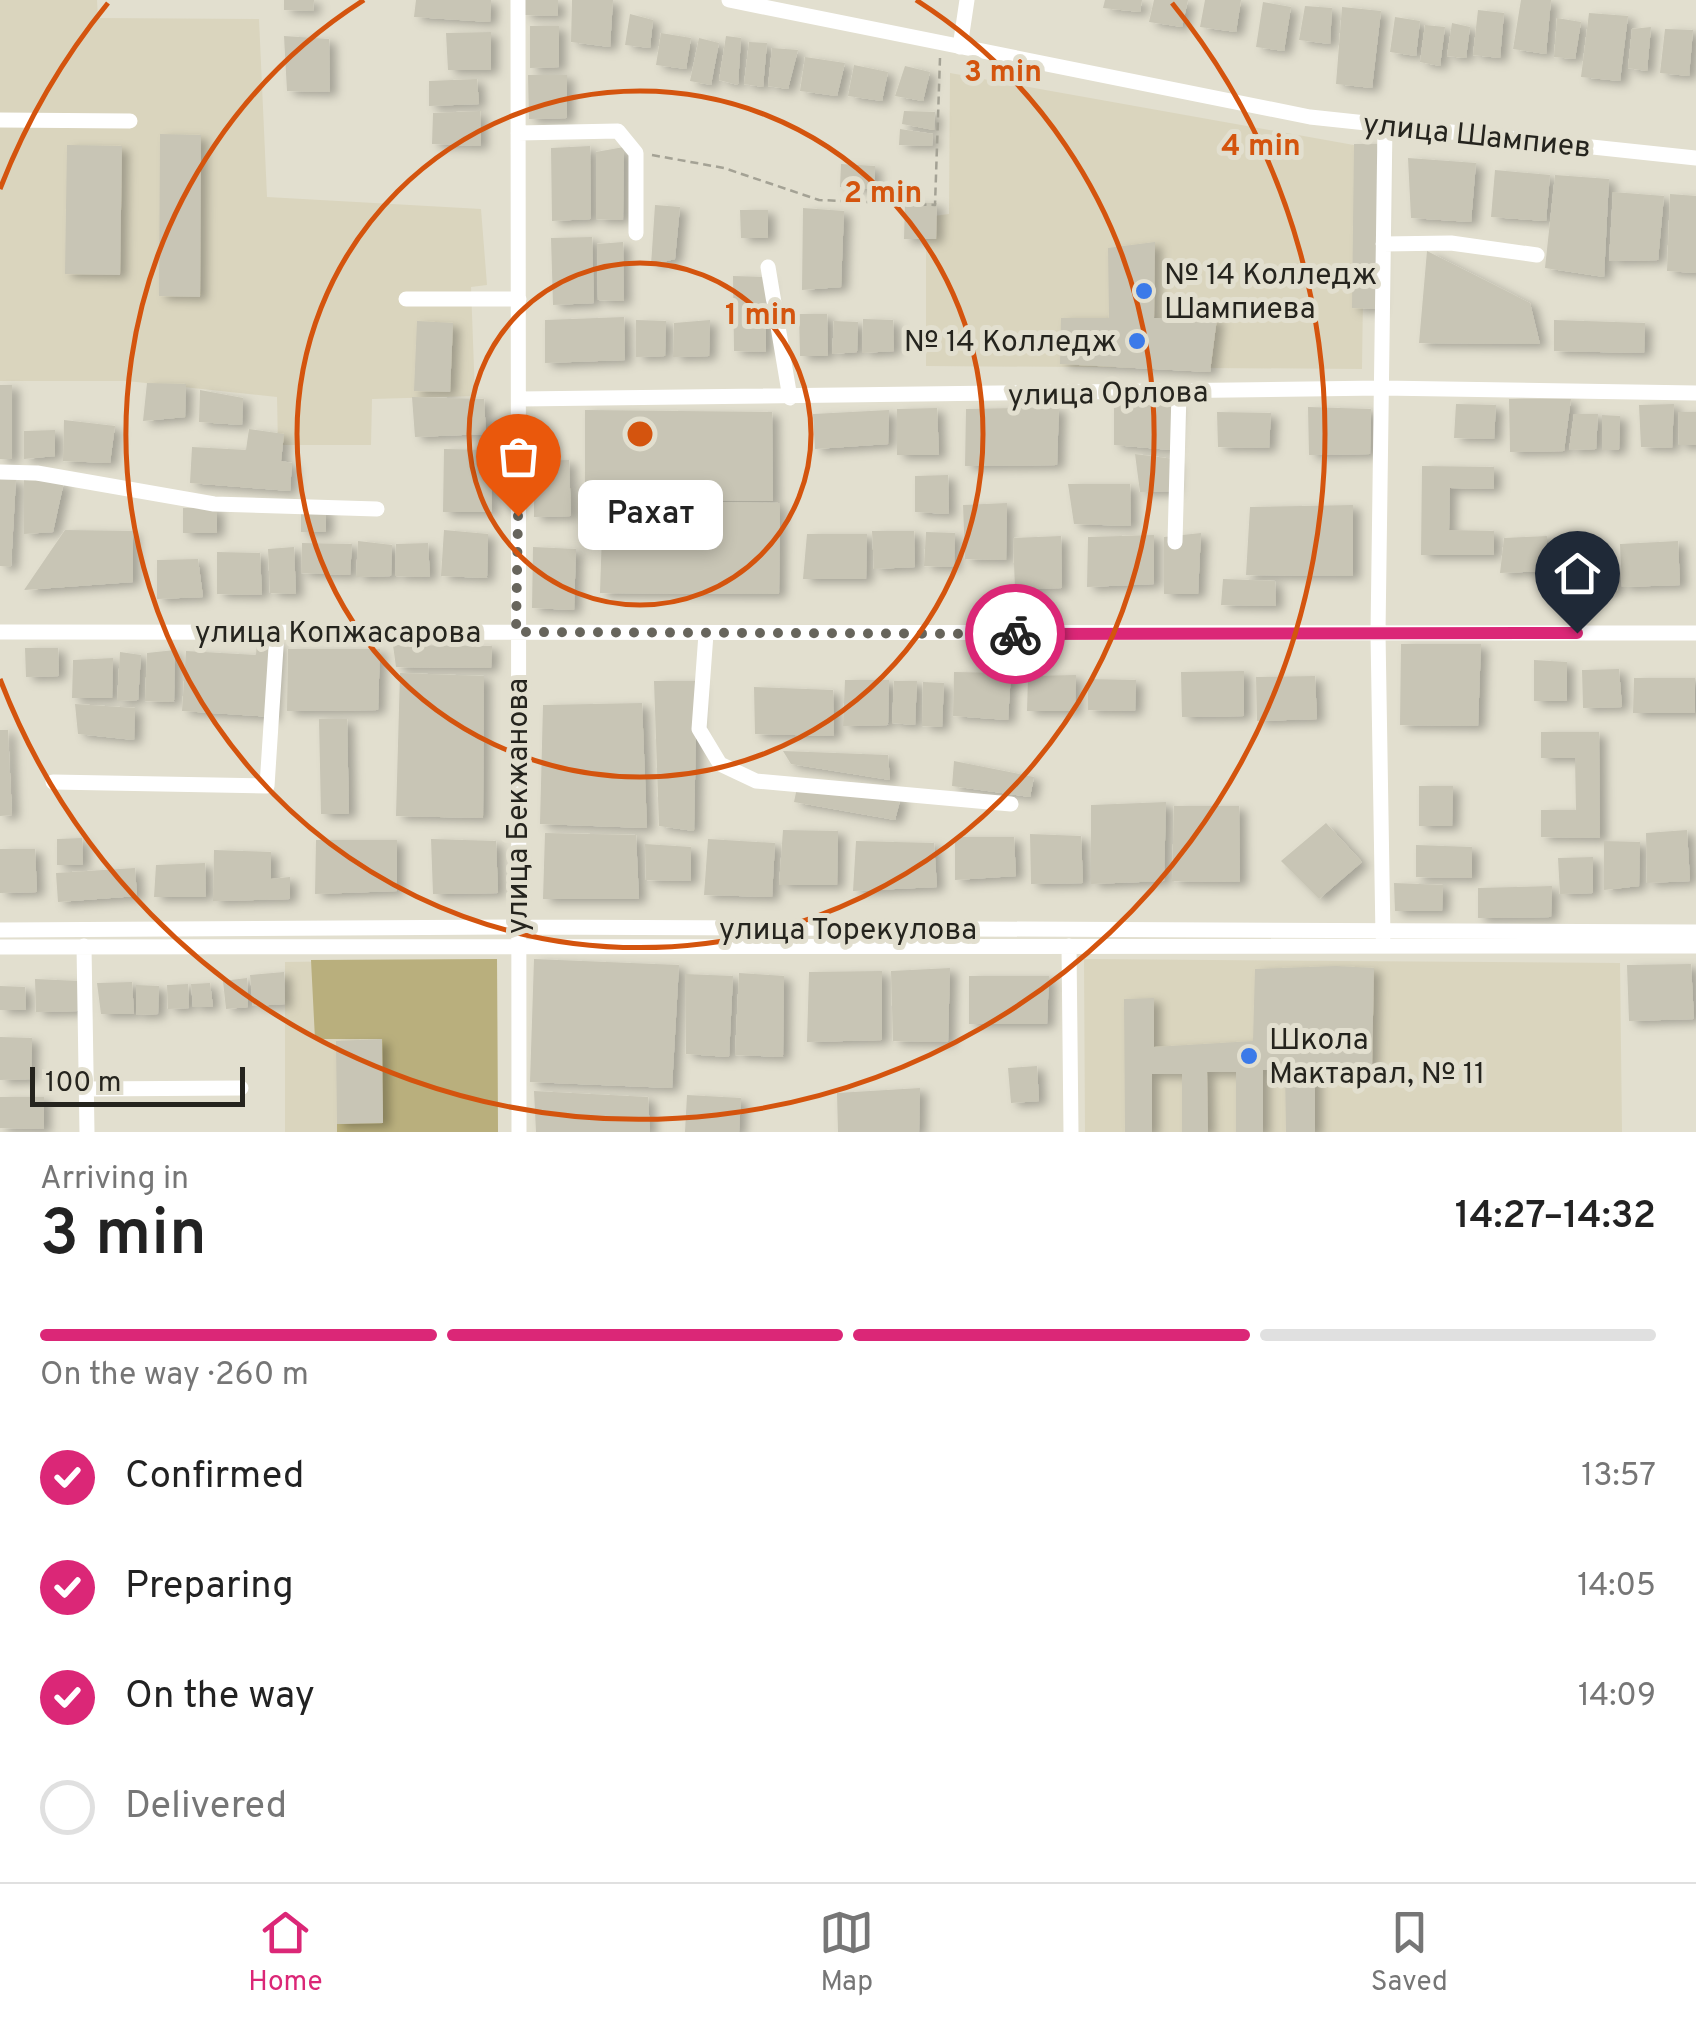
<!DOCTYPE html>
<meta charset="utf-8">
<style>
body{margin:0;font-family:Overpass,sans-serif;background:#f6f6f6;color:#222;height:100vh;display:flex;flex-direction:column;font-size:38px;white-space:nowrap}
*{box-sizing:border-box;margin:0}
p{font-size:32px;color:#767676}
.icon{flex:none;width:55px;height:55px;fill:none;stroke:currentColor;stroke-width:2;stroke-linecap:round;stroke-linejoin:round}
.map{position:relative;height:1132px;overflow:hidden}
.details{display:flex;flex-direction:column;background:#fff;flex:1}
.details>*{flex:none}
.scale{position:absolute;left:30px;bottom:25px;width:215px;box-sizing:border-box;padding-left:10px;border:5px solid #25241e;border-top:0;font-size:28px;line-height:35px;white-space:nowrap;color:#25241e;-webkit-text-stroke:8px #e2dfcf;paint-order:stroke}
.pin{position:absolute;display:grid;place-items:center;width:85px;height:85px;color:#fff;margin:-102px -42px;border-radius:50% 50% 50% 0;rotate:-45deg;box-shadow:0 0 10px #0007}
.pin .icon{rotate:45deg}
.courier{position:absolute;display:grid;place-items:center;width:100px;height:100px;margin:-50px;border:8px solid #db2777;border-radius:50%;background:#fff;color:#222;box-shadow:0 2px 12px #0007}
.bubble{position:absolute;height:70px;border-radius:15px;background:#fff;box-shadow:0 5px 15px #0003;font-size:32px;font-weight:600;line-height:70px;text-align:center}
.headline em{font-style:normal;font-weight:600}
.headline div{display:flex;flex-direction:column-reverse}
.headline{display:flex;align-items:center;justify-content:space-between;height:170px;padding:0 40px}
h1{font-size:65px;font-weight:600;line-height:75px}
.bar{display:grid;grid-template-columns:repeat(4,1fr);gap:15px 10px;align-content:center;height:120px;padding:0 40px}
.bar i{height:12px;border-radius:8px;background:#e0e0e0}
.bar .active{background:#db2777}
.bar p{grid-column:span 4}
ol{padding:0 40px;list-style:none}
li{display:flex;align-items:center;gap:30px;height:110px}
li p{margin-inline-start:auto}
li .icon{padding:10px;border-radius:50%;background:#db2777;color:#fff;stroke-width:4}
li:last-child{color:#767676}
li i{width:55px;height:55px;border:5px solid #e0e0e0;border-radius:50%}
.dock{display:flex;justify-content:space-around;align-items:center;height:140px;border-top:2px solid #e0e0e0;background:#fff;font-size:28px;color:#767676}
.dock a{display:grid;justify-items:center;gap:5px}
.dock .active{color:#db2777}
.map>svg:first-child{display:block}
</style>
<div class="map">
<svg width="1696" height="1132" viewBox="0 0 1696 1132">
<defs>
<filter id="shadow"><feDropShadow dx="7" dy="4" stdDeviation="5" flood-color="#0004"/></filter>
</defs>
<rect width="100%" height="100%" fill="#e2dfcf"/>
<path fill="#dad5be" d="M0,0H97L98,18L259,19L267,197L481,209L487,285L471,287L475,396L372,399L371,445H278L277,397L127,381H0Z
M950,73L1365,147L1362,369L926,366V217L949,214Z
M497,959L498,1132H285V962Z
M1084,959L1620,963L1622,1132H1085Z"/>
<path fill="#b9af7d" d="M497,959L498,1132H337V1124L383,1122L381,1039H315L311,960Z"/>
<path fill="#c8c5b5" filter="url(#shadow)" d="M284,0H314L313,11L284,10Z
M416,0H491L490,22L414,17Z
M524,0H558V16L524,15Z
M572,0H613L610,47L571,42Z
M1105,0H1142L1140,12L1103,8Z
M1154,0H1188L1182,27L1149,22Z
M1205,0H1241L1236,32L1200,27Z
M1521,0H1551L1546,54L1513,49Z
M1263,2L1291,7L1284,51L1256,47Z
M1305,6L1332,8L1330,44L1299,40Z
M1342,7L1381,11L1372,88L1336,84Z
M1478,10L1504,13L1500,58L1473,55Z
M1589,13L1628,16L1620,81L1581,77Z
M630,14L653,20L650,48L625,45Z
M1395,17L1420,21L1416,56L1390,52Z
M1557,18L1581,22L1575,59L1554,57Z
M1452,23L1470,27L1466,58L1447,56Z
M1425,25L1445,27L1440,66L1420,62Z
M530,26H559V67L530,68Z
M1651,27L1647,71L1628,68L1632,29Z
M1665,29L1693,30L1689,76L1660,73Z
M491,32V70H448L446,33Z
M661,33L691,38L686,69L656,65Z
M284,36L329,39L330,92L287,91Z
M726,36L741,38L738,85L719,80Z
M699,38L719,43L711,85L690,81Z
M749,42L767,43L763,87L744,84Z
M772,48L798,50L788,89L768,86Z
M805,57L845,63L837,96L800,91Z
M854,65L888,72L882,101L848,96Z
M905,66L930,72L923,101L895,96Z
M528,75H567V118L529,119Z
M477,79L479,104L429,106V81Z
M480,111L481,146L432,144L433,113Z
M904,111L935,112L934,130L902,124Z
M900,129L933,134L932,146L899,145Z
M160,134L201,135L200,297L159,296Z
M1354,144H1377L1376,309L1352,308Z
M67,145L122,146L120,275L65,274Z
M590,146L591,219L552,221L551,148Z
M624,147L623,220L596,219V152Z
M1408,158L1476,163L1471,222L1411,218Z
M841,164L875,166L874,189L840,187Z
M1495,170L1550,175L1546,221L1491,217Z
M1555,175L1609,179L1604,277L1545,268Z
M1613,192L1664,196L1658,260L1609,261Z
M1670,194L1696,196V273L1667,271Z
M905,202L937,203L936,239H904Z
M655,205L680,207L675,259L651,265Z
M803,208L844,211L841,287L802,290Z
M740,210H768V238H741Z
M592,237L594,303L553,305L551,238Z
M623,242L624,301L598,300L597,244Z
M1155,242L1154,318H1217L1210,372L1060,364L1061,318H1109L1108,248Z
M1427,251L1530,303L1540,344L1419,343Z
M733,276L766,277V352L734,351Z
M799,314H827L828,356H800Z
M624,317L625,360L545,363V320Z
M863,319L893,320L894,351L862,353Z
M636,320L666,321L665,356L636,357Z
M710,320L709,356L673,357L674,323Z
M1554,320L1645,323L1644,353L1554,351Z
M417,321L453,323L450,392L414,391Z
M834,321L858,322L857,352L832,354Z
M147,383L186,384L185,417L143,421Z
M0,385H12V459H0Z
M200,390L243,398L242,425L199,422Z
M412,397L484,399L486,434L415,437Z
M1509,399H1571L1564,451L1510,452Z
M1176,402L1171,450L1114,445V405Z
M1456,404L1496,405L1494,439L1454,438Z
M1674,404L1672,448L1641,447L1639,405Z
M1059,407L1057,465L965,466L966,409Z
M1308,407L1371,409L1370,454L1309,455Z
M937,408L939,455H897V409Z
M585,410L772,412L773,501L585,499Z
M889,410L888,444L815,449L813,414Z
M1217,412L1271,413L1269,448L1218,447Z
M1678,412H1696V445H1679Z
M1574,414H1598L1596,449L1569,450Z
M1602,415L1620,416L1619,450H1602Z
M64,420L115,426L110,463L63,461Z
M249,429L284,434L281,461L292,463L290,491L190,483L192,447L246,450Z
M55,430V456L24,459V431Z
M444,449L491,450L492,512H443Z
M1135,454L1174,459L1173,491L1140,492Z
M569,460L571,516L534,517V461Z
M1422,466L1494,467V489L1450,488L1449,530L1494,531V555H1421Z
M948,475L949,514L915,512V476Z
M0,478L16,479L11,567L0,566Z
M24,480L64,482L53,532L24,534Z
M1068,484H1130L1131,526L1074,524Z
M603,501L780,503L779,594L600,593Z
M1007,503L1006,560L965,559L963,505Z
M1353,505V576L1246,575L1250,507Z
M183,508H217V533H183Z
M301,509H326V532H301Z
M65,530L133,531V582L24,590Z
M444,530L488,534L487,578L441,576Z
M872,531H914L915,567L874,569Z
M926,532L955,533L954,567L924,566Z
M1201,533L1198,594H1164V537Z
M807,534H867L866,579H803Z
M1154,535V584L1087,587L1088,537Z
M1061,536L1062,588L1015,589L1013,538Z
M1547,536L1546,571L1500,573L1504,538Z
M358,541L392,545L391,576L356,577Z
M1678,541L1680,585L1622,587L1620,544Z
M302,543L352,544L350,575L301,573Z
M428,543L430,577L395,576L396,544Z
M294,547L296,594L270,593L268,549Z
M533,547L576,549L574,610L532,608Z
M217,552L260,553L262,595L217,594Z
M198,559L203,597L157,599V560Z
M1569,566L1618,568L1617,591H1567Z
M1223,579L1275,581L1276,606L1221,605Z
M257,642H278L273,717L182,711L186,651L256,655Z
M1401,644H1481L1478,726L1400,725Z
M393,645L492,646L491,668L396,667Z
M25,648H58L59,676L26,677Z
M288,649H380L378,710L287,711Z
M175,650L174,702L145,701L147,653Z
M120,652L141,655L138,700L117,701Z
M113,658L112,698H72L73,660Z
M1534,660L1567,662V701H1534Z
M1619,669L1622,707L1583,708L1582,670Z
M1244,671V716L1182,717L1181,672Z
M954,672L1011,673L1008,720L953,716Z
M400,673L484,676L483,818L396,816Z
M1076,675L1075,711H1027L1028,676Z
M1315,676L1317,719L1257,721L1256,677Z
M1634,678H1695V713H1633Z
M1088,679L1136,680L1135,711L1088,710Z
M845,680H889L888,725L843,726Z
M654,681H697L694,831L659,826Z
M894,681H917L915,725L892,723Z
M923,682L944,683L942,727L922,726Z
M754,687L833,690L834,736L755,734Z
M642,703L647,828L540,824L543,705Z
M75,704L135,708L134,740L78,734Z
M319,719H347L349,814H321Z
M0,730H8L12,815L0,816Z
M1541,732H1599L1600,838L1541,837V810H1576L1575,758H1541Z
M783,751L888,755L890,780L791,764Z
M954,761L1034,777L1030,797L952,786Z
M798,783L901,797L895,820L794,802Z
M1419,786H1453L1452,826H1419Z
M1166,802L1164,881L1091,884V805Z
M1174,806H1239L1240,882L1172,881Z
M1326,823L1362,862L1319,899L1281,861Z
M783,830L838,831L837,885H779Z
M1687,830L1690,881L1647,883L1646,833Z
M545,833L636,835L639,899H543Z
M1030,834L1081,836L1083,883L1031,884Z
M955,837H1014L1016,876L955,880Z
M82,838L83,865H57V839Z
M431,839L496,841L498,893L433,894Z
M708,839L775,843L772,897L704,895Z
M316,840H397V891L315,894Z
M856,841L934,843L937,887L853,891Z
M1604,841L1640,842L1639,886L1604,890Z
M645,844L691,847V881L646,880Z
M1416,845L1472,847V878L1416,877Z
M0,849H35L37,892L0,893Z
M214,850L271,852V879L290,877V899L213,901Z
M1593,857V893L1560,894L1558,858Z
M205,863L206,897H154L156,865Z
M135,868L137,896L58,902L56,873Z
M1394,883L1443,885L1442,911H1395Z
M1552,886L1551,917L1478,918V888Z
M534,959L679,965L672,1088L530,1082Z
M1691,964L1694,1019L1629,1021L1627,965Z
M1336,966L1374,968L1372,1065L1315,1069V1132H1286L1285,1070H1263V1132H1236V1072H1207L1208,1132H1182V1074H1152V1132H1125L1124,999L1154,998V1047L1253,1041L1255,969Z
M950,968L948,1042L893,1041L891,971Z
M882,971V1040L807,1042L809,972Z
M284,972L285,1004L253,1006L250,975Z
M739,973L784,976L783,1057L735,1055Z
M685,974L733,976L729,1057L686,1054Z
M969,976H1049L1047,1024H969Z
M247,978L248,1007L226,1009L223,981Z
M35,979L79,981L78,1011L36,1012Z
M132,982L134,1014H101L97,983Z
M210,983L213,1007H193L191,984Z
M188,984L189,1008L168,1009L167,985Z
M136,985L159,986L158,1014L136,1015Z
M0,986L25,987L26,1010H0Z
M0,1037L32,1038L31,1079L0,1080Z
M382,1039L383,1123L337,1124L336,1041Z
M1037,1066L1039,1101L1011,1103L1008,1068Z
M920,1088L919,1132H838L837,1093Z
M534,1091L648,1097L650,1132H536Z
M687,1095L741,1098L739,1132H685Z
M0,1097H44V1129L0,1128Z"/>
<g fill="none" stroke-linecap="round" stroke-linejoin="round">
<path stroke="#a4a295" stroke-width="2.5" stroke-dasharray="8 5" stroke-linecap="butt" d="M652,155L724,168L819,200L935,205L940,58"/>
<path stroke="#fff" stroke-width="15" d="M518,0L519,1132
M729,0L1310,117L1696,158
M960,47L967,0
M0,120L130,121
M518,133L618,131L636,153V233
M1383,244L1451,243L1537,255
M768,267L790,398
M406,299H519
M520,399L1381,388L1696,393
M0,472L37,473L214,504L377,509
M1175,542L1179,392
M0,632L1696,633
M706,634L699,729L720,764L756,781L1011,804
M53,782L267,786L277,632
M0,930L516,927L1696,932
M1383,937L1378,633L1385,125
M84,946L87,1132
M1069,946L1071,1132
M0,947L1696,946
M86,1089L241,1088"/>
</g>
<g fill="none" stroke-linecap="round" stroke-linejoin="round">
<path stroke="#67655c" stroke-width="10" stroke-dasharray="0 18" d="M518,516L516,632L1015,634"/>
<path stroke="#db2777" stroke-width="12" d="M1015,634L1577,633"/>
</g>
<g fill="none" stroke="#d4540e" stroke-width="5">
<circle cx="640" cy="434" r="171"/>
<circle cx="640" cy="434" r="343"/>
<path d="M916 0A514 514 0 1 1 364 0"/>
<path d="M0 189A685 685 0 0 1 108 3M1172 3A685 685 0 1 1 0 679"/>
</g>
<g fill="#3b7ae9" stroke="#e2dfcf" stroke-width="4">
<circle cx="1144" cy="291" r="10"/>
<circle cx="1137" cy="341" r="10"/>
<circle cx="1249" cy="1056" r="10"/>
</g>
<g text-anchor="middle" stroke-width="10" stroke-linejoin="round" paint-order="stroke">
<g font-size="30" fill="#25241e" stroke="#e2dfcf">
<text transform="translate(1477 135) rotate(6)" y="10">улица Шампиев</text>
<text transform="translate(1108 393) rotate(-1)" y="10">улица Орлова</text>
<text x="338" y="642">улица Копжасарова</text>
<text transform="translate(517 806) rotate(-90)" y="10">улица Бекжанова</text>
<text x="848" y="939">улица Торекулова</text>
</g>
<g font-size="30" fill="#25241e" stroke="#e2dfcf" text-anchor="start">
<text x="1164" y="284">№ 14 Колледж<tspan x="1164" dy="34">Шампиева</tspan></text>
<text x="1117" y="351" text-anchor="end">№ 14 Колледж</text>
<text x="1269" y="1049">Школа<tspan x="1269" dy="34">Мактарал, № 11</tspan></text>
</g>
</g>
<circle cx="640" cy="434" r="15" fill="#d4540e" stroke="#e2dfcf" stroke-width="5"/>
<g font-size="30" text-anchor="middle" font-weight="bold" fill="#d4540e" stroke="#e2dfcf" stroke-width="10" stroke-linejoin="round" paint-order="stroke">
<text x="1003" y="81">3 min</text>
<text x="1261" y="155">4 min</text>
<text x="883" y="202">2 min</text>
<text x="761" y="324">1 min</text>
</g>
</svg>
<div class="scale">100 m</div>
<div class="pin" style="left:518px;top:516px;background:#ea580c"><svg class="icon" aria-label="bag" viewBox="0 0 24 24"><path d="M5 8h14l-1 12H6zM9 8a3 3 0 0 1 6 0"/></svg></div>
<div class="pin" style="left:1577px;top:633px;background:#1f2937"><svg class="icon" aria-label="home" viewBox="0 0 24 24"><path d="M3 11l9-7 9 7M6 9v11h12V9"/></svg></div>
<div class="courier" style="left:1015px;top:634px"><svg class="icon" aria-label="bike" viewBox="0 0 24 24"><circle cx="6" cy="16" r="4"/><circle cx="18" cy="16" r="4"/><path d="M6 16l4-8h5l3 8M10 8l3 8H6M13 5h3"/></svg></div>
<div class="bubble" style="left:578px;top:480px;width:145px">Рахат</div>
</div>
<section class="details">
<div class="headline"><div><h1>3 min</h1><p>Arriving in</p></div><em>14:27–14:32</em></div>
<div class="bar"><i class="active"></i><i class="active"></i><i class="active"></i><i></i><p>On the way · 260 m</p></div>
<ol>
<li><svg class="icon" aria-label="check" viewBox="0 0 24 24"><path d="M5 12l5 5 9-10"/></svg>Confirmed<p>13:57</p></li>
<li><svg class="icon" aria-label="check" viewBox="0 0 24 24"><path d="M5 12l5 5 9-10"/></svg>Preparing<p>14:05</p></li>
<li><svg class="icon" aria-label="check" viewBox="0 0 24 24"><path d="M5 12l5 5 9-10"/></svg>On the way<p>14:09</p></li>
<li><i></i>Delivered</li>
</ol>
</section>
<nav class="dock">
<a class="active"><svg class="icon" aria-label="home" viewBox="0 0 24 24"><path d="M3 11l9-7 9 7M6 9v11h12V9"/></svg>Home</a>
<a><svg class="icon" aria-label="map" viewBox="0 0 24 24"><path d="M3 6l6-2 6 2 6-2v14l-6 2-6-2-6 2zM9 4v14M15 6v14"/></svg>Map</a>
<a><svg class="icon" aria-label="saved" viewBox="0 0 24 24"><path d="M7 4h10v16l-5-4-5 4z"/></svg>Saved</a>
</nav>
